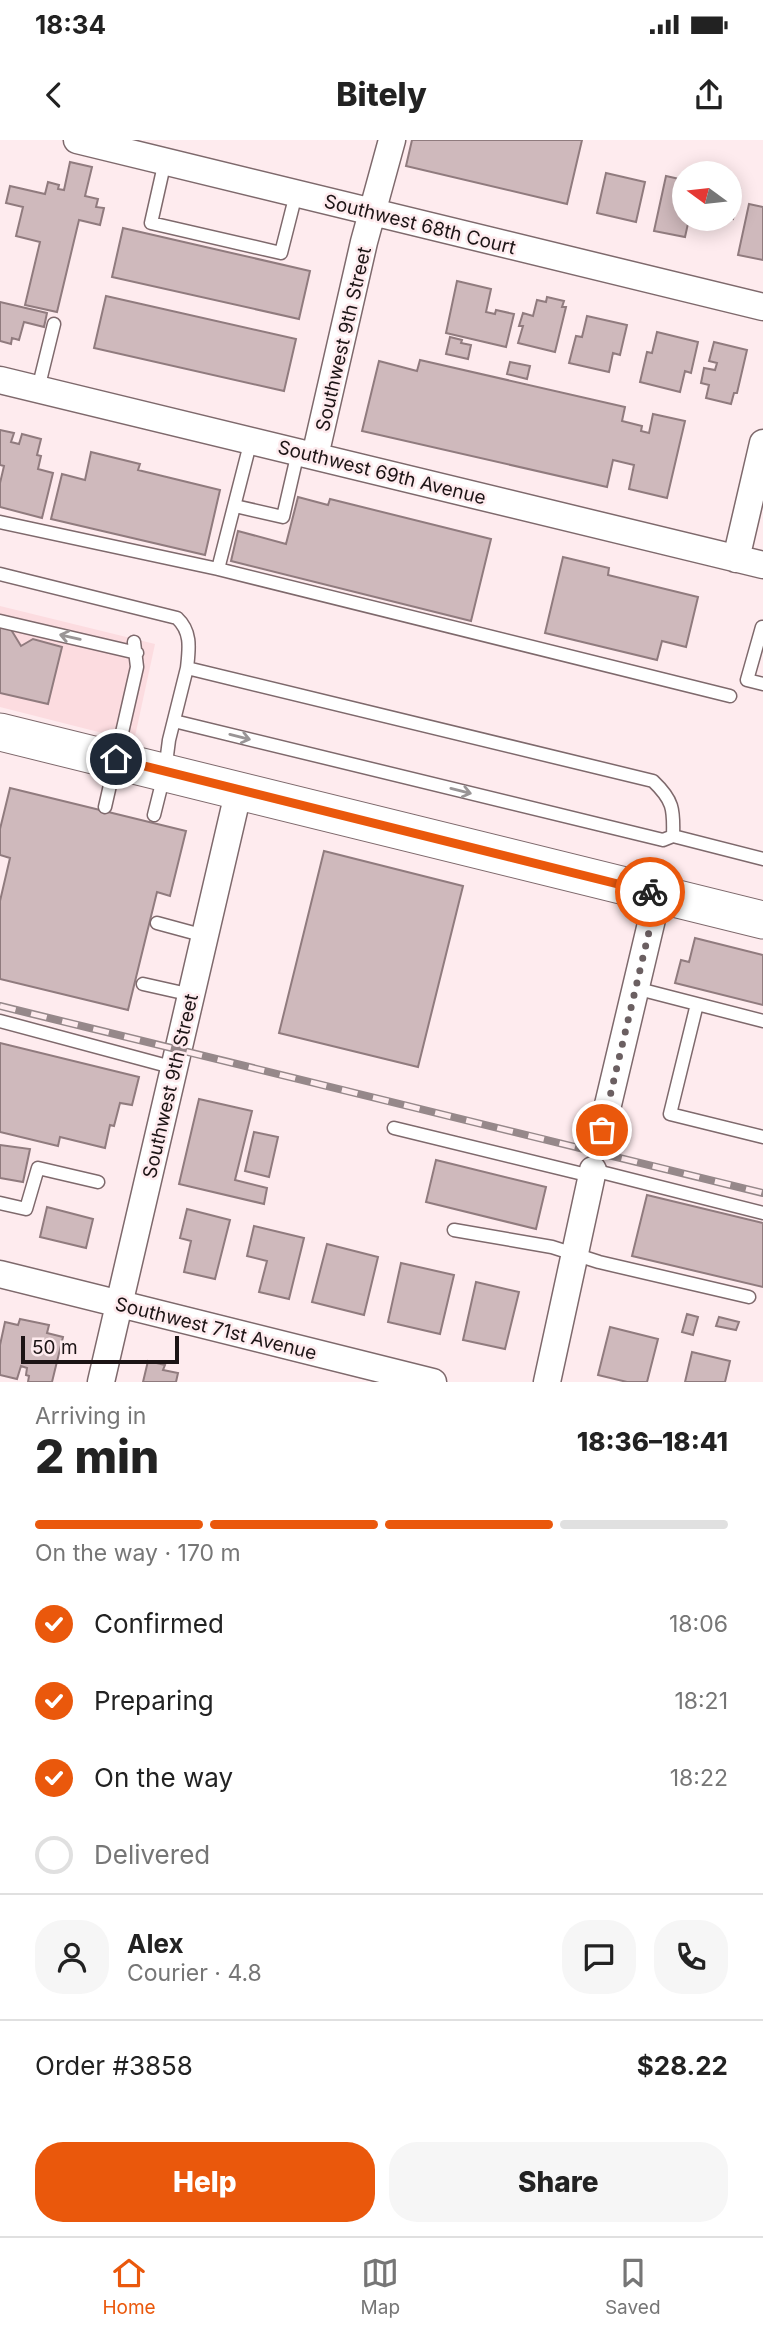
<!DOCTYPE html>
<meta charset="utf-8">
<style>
body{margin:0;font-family:Inter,sans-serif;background:#f6f6f6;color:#222;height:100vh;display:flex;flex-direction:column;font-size:26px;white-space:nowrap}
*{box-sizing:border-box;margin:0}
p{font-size:23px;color:#767676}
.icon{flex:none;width:38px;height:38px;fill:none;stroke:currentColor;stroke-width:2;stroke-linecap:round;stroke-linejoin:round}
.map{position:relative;height:1242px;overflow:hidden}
.details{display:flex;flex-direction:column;background:#fff;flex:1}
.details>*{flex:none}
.needle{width:46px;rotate:285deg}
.fabs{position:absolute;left:672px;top:21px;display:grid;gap:14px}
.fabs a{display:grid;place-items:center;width:70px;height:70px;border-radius:50%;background:#fff;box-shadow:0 4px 18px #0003;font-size:35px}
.scale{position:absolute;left:21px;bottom:18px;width:158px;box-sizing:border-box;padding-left:7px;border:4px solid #1c1415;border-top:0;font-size:19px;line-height:24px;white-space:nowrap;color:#1c1415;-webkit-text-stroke:5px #feebee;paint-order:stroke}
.pin{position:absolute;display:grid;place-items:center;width:60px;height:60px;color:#fff;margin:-30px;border:4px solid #fff;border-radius:50%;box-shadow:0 2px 7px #0007}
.courier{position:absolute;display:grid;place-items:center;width:70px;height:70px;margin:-35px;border:5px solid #ea580c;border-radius:50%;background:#fff;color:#222;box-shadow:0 2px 9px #0007}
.overview em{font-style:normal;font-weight:800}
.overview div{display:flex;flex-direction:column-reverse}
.overview{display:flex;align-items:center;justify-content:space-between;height:119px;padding:0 35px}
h1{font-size:46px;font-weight:800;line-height:52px}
.bar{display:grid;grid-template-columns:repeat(4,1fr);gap:10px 7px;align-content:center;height:84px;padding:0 35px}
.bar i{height:9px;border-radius:5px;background:#e0e0e0}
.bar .selected{background:#ea580c}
.bar p{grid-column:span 4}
.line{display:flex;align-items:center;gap:18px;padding:0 35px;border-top:2px solid #e0e0e0}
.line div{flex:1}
.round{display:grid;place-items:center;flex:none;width:74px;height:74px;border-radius:28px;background:#f6f6f6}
ol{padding:0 35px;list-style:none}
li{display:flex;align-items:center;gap:21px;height:77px}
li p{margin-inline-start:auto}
li .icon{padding:7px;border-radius:50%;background:#ea580c;color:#fff;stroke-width:4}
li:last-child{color:#767676}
li i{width:38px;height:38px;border:4px solid #e0e0e0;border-radius:50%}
.primary-button{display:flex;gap:14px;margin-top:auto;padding:14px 35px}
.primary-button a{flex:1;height:80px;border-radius:28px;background:#ea580c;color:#fff;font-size:28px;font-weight:800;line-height:80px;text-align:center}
.primary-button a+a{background:#f6f6f6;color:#222}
.status{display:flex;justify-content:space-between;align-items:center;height:49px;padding:0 35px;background:#fff;direction:ltr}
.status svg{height:19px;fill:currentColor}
header{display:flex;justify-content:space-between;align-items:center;height:91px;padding:0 35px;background:#fff;font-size:32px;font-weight:800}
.menu{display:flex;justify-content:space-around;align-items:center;height:98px;border-top:2px solid #e0e0e0;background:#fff;font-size:19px;color:#767676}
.menu a{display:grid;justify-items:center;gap:4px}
.menu .selected{color:#ea580c}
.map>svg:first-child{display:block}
</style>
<div class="status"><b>18:34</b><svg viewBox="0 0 49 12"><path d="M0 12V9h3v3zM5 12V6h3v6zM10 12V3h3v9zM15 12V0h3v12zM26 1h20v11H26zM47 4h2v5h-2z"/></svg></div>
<header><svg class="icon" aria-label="back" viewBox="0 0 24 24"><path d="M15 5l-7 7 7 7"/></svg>Bitely<svg class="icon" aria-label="share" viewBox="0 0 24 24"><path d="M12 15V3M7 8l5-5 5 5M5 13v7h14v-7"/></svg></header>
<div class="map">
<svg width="763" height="1242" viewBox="0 0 763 1242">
<rect width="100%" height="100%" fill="#feebee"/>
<path fill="#fcdce0" d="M0,466L155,504L134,601L0,567Z"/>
<path fill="#cfb9bc" stroke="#907b7e" stroke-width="2" d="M412,0H582L567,64L406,26Z
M70,22L92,27L85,56L98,59L96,67L104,68L100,85L79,80L57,172L25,165L40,102L16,96L23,67L6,63L10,46L45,54L48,42L59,45L58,49L64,50Z
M606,33L645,42L636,82L597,73Z
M666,36L684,40V79H689L685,97L654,91Z
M730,47L740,49L733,79L730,78Z
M749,64L763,67V120L738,115Z
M123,88L310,131L299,179L112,137Z
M457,141L491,149L486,172L495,174L496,170L514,174L506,207L446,193Z
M106,156L296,199L284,251L94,208Z
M547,157L564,161L562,167H566L555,212L518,203L523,186H519L523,173L533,176L537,160L546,162Z
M0,162L47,173L44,187L24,182L19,200L12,198L11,204L0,201Z
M587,176L627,185L620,215L613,213L609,232L569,223L576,196L582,197Z
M657,192L698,202L691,233L685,231L680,252L640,242L647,212L652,213Z
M450,197L462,200L461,203L471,205L468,219L446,214Z
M714,202L747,210L737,253H734L731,264L706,258L709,245L701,243L704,228L715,230L717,223L709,221Z
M420,220L625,267L622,281L642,286L641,291L649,293L653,274L685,281L667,358L629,349L634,325L613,320L607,347L362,291L379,221L417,231Z
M510,222L530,226L527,239L507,234Z
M0,290L14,293L11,302L19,304L22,294L41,299L37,315L41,316L38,329L53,333L42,378L0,367V343L4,326L0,325Z
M91,312L140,324L138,330L220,350L205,415L51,379L62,334L85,340Z
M298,357L328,365L330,359L491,399L471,481L231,421L238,391L286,404Z
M563,417L609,428L608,435L698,457L686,507L662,501L657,520L545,493Z
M0,477L4,478L21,506L33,499L62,507L48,564L0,553Z
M10,648L186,691L170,756L157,752L128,870L0,839V761L10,718L0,715V689Z
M324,711L463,746L418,927L279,893Z
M695,798L763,815V865L675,843L681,820L689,822Z
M0,903L139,937L132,965L120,963L114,986L110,985L105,1008L60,997L58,1006L0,992Z
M199,959L252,971L235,1040L267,1048L264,1064L179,1044Z
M254,992L278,997L269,1037L245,1031Z
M0,1005L30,1009L23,1042L0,1038Z
M436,1020L546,1047L536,1089L426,1062Z
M647,1055L763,1083V1147L632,1116Z
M47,1067L93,1079L86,1108L40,1097Z
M187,1069L230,1080L215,1139L184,1132L191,1101L180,1098Z
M254,1086L304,1098L289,1159L259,1152L267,1121L247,1116Z
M327,1104L378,1117L364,1175L312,1162Z
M401,1123L454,1135L440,1194L388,1182Z
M476,1142L519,1152L505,1209L463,1200Z
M687,1174L698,1177L693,1195L682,1192Z
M719,1177L739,1182L736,1190L716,1186Z
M20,1179L49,1185L47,1193L63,1197L52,1242H28L29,1236L26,1235L27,1228L21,1226L17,1239L0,1235V1205L5,1182L18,1185Z
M610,1187L658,1199L647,1242H627L598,1235Z
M692,1212L730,1221L725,1242H685Z
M148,1221L165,1225L163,1230L178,1233L176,1242H143Z"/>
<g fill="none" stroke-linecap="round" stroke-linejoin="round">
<defs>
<path id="lane" d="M165,21L151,83L281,113L296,54
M38,249L54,184
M235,366L283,377L298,312
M0,382L218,429L251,300
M218,429L730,556
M0,434L177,478C192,492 189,509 187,528L653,641C673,660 674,669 673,696L763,719
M0,481L137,513
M762,487L747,540L763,544
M174,581L663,700L673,696
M105,667L137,527L134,502
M154,675L165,631L169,600L187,528
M157,783L205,796
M143,844L192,855
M635,848L763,881
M697,864L670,974L763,997
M0,881L175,928
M394,988L591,1036
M593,1030L763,1073
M0,1063L26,1069L38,1028L98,1042
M454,1090L552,1107L599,1122L749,1157"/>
<path id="street" d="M77,0L763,167
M0,240L763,425
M315,316L364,102L392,0
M736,419L763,303
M602,990L658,754
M0,1134L433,1242
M101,1242L239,649
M547,1242L593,1030"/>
<path id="secondary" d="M0,592L763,780"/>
</defs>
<use href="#lane" stroke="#7e696c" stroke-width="15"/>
<use href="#street" stroke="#7e696c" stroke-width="29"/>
<use href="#secondary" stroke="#7e696c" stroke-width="39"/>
<use href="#lane" stroke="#fff" stroke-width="12"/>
<use href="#street" stroke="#fff" stroke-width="26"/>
<use href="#secondary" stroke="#fff" stroke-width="37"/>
<defs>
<path id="rail" d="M0,866L763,1053"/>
</defs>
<use href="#rail" stroke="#96888a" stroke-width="8"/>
<use href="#rail" stroke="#feebee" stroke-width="5" stroke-dasharray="16" stroke-linecap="butt"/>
</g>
<defs><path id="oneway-shaft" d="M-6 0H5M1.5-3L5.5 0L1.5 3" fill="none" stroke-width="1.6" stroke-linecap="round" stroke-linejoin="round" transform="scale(1.75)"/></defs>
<g stroke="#999596">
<use href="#oneway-shaft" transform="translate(70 497) rotate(-167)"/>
<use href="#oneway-shaft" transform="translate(240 597) rotate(14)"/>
<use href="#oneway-shaft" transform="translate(461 651) rotate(14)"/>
</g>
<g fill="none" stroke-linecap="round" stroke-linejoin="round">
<path stroke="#6b5f61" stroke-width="7" stroke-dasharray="0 12.6" d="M602,990L658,754L650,752"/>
<path stroke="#ea580c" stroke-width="9" d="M116,619L650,752"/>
</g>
<g text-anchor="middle" stroke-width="5" stroke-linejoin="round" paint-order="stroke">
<g font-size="19" fill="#1c1415" stroke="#feebee">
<text transform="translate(420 84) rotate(14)" y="7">Southwest 68th Court</text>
<text transform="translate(343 199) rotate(-77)" y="7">Southwest 9th Street</text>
<text transform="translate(382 332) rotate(14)" y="7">Southwest 69th Avenue</text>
<text transform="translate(170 946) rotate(-77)" y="7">Southwest 9th Street</text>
<text transform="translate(216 1188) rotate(14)" y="7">Southwest 71st Avenue</text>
</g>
</g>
</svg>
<div class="fabs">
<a><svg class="needle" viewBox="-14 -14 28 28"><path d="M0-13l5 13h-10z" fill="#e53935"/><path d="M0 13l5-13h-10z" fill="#767676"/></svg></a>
</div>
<div class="scale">50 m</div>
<div class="pin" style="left:602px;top:990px;background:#ea580c"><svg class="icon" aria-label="bag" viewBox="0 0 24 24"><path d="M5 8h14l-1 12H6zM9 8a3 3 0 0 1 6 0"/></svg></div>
<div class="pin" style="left:116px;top:619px;background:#1f2937"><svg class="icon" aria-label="home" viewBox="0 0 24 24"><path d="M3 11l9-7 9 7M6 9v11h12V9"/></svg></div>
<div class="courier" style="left:650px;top:752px"><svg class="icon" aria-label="bike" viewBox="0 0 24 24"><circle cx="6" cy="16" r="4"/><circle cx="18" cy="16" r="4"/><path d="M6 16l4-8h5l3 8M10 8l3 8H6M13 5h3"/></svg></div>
</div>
<section class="details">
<div class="overview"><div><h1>2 min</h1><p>Arriving in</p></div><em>18:36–18:41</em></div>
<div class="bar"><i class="selected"></i><i class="selected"></i><i class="selected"></i><i></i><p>On the way · 170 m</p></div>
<ol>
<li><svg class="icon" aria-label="check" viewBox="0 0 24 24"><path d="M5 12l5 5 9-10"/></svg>Confirmed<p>18:06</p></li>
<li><svg class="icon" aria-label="check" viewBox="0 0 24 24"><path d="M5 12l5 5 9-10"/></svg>Preparing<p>18:21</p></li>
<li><svg class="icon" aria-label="check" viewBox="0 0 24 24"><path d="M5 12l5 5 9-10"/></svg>On the way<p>18:22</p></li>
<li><i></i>Delivered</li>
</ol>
<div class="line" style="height:126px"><a class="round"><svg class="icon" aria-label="person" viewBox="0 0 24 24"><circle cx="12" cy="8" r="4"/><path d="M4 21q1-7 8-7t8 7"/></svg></a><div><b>Alex</b><p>Courier · 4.8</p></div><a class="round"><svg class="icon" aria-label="chat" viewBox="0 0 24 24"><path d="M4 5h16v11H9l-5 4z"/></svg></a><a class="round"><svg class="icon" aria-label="phone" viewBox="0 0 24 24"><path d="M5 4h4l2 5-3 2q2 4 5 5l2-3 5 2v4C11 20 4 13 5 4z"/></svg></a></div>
<div class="line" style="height:91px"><div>Order #3858</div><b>$28.22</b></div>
<div class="primary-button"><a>Help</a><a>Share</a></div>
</section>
<nav class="menu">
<a class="selected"><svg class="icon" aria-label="home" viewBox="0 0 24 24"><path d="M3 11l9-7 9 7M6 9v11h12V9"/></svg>Home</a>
<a><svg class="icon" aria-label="map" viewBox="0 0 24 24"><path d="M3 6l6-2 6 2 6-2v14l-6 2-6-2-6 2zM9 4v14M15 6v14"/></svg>Map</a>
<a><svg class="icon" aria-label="saved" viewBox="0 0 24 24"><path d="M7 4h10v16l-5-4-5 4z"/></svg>Saved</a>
</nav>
